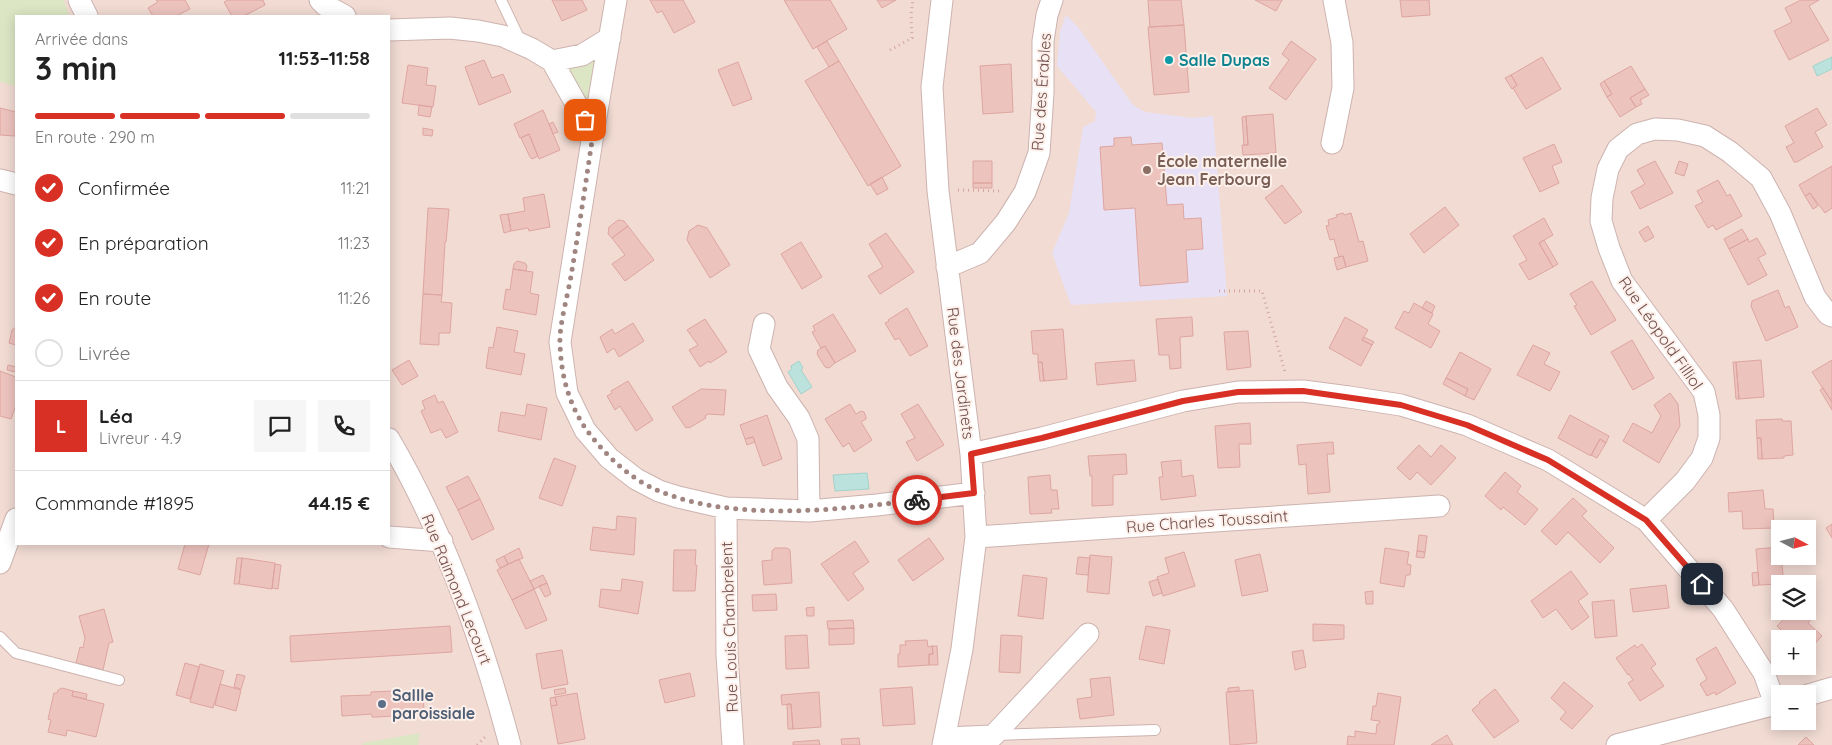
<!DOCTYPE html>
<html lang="fr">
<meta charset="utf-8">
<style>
body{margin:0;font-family:Quicksand,sans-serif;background:#f6f6f6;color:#222;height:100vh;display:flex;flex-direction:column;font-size:19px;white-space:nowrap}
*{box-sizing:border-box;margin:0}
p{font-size:16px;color:#767676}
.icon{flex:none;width:28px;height:28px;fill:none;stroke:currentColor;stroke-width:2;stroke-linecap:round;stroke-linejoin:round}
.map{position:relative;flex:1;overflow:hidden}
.side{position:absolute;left:15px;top:15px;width:375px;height:530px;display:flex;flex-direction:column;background:#fff;border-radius:0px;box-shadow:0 2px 12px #0003}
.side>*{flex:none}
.needle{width:32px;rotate:97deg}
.buttons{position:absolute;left:1771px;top:520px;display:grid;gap:10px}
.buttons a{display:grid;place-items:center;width:45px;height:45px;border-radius:0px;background:#fff;box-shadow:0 2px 12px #0003;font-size:25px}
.pin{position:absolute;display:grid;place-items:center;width:42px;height:42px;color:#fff;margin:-21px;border-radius:10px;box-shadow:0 2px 8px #0006}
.courier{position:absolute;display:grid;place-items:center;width:50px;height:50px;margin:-25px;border:4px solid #d93025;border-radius:50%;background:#fff;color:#222;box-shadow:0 1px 6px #0007}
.head em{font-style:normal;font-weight:700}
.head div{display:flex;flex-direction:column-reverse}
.head{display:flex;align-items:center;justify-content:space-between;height:85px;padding:0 20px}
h1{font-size:32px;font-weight:700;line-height:38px}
.bar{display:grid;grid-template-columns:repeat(4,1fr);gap:8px 5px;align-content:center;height:60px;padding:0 20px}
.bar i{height:6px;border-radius:4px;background:#e0e0e0}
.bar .active{background:#d93025}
.bar p{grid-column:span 4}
.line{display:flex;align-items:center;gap:12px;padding:0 20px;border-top:1px solid #e0e0e0}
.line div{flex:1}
.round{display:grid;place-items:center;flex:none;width:52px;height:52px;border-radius:0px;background:#f6f6f6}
ol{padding:0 20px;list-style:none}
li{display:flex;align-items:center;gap:15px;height:55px}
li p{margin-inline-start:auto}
li .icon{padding:5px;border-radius:50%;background:#d93025;color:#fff;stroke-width:4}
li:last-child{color:#767676}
li i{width:28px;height:28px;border:2px solid #e0e0e0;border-radius:50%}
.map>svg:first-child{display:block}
</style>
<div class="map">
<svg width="1832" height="745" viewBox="0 0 1832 745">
<rect width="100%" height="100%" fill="#faebe4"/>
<path fill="#f1dbd3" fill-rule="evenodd" d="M0,0H1832V745H0ZM16,16H389V544H16ZM1780,529H1808V556H1780ZM1780,584H1808V611H1780ZM1780,639H1808V666H1780ZM1780,694H1808V721H1780Z"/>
<path fill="#e8e1f6" d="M1066,15L1078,27L1133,105L1145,112L1193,118L1213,116L1227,296L1071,305L1052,253L1069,213L1083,127L1095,121L1096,112L1057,66L1060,32Z"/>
<path fill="#dce6c4" d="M0,0H64L69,16H16V86L0,82Z
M597,59L593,99L587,104L567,67Z
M420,733L418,745H362L363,743Z"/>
<path fill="#bbe2dc" stroke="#a2d3cb" d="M1832,57V69L1817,76L1813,66Z
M799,361L803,368L801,370L812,387L801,394L788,372L792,369L791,366Z
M867,473L869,489L835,491L833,475Z"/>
<path fill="#edc3be" stroke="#dea5a0" d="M156,0H185L190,9L176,16H153L148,8L158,2Z
M228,0H263L265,5L244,16H232L224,2Z
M552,0H582L587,10L562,21Z
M650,0H683L695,22L674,33L662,11L657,13Z
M784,0H830L847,29L813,49Z
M877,0H896L882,8Z
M1148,0H1181L1184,25L1150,27Z
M1255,0H1282L1276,11Z
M1400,0H1429L1430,15L1402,17Z
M1801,0H1819L1809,6L1829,40L1789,60L1774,31L1792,22L1785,8Z
M1184,25L1189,92L1154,95L1148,27Z
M827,41L839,61L829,67L817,47Z
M1291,41L1316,59L1286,100L1269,88L1289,60L1282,54Z
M1542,57L1561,89L1526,109L1513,88L1517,85L1511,75Z
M484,60L492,78L503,74L511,92L479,105L465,67Z
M839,61L901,166L868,186L805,81Z
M738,62L752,99L733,106L718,70Z
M1011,64L1013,112L983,114L980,66Z
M408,65L428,68L426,85L436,86L433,107L402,103Z
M1631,66L1645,89L1630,98L1636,107L1620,117L1607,97L1612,94L1604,81Z
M1511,75L1517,85L1512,89L1505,78Z
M1604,81L1612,94L1607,97L1600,84Z
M1645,89L1649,95L1640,100L1642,104L1636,107L1630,98Z
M419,105L432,107L430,117L418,115Z
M0,108L16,112L15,136L0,135Z
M1817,108L1827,125L1815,132L1823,147L1797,162H1794L1786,147L1794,143L1785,126Z
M543,110L560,150L539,159L529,134L520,138L514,124Z
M1273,114L1276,153L1243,155L1242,145H1248L1246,116Z
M1246,116L1248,145H1244L1242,117Z
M553,122L558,132L553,134L549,124Z
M423,128L433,130L432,136L423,135Z
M529,134L538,156L532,159L530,157L521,138Z
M1131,137L1132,145L1162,143L1167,205L1183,204L1184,219L1201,218L1203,249L1186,250L1188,282L1140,286L1135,208L1104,210L1100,147L1114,146V138Z
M1554,144L1562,162L1552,166L1559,183L1540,192L1523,158Z
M973,161H992V183H973Z
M1655,161L1673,193L1640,209L1631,192L1645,184L1637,170Z
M1679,161L1688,164L1684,176L1675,173Z
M1832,166V208L1825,213L1810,193L1805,196L1799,185Z
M882,177L888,189L877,195L870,184Z
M1718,180L1727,196L1730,194L1742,216L1716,230L1713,225L1708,228L1695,206L1703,202L1697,191Z
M973,183H992V188H973Z
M1282,185L1302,212L1285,224L1265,198Z
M1810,193L1818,206L1813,209L1805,196Z
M544,194L550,227L529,231L528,228L511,231L508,214L525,211L523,198Z
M1445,207L1459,225L1424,253L1410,234Z
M428,208L449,209L446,242H445L442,295L423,294Z
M1343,213L1344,215L1351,213L1359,242L1363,241L1368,261L1346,267L1343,256L1339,257L1334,239L1330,240L1326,226L1329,225L1328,220L1337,217L1336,215Z
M508,214L511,231L504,233L500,215Z
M1544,218L1553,235L1539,243L1553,267L1529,280L1519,264L1527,260L1513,236Z
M618,220L624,221L628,226L612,238L608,234L609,227Z
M698,225L707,228L730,265L710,278L687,240L689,231Z
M628,226L654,260L625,281L612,264L625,255L612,238Z
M1648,226L1654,237L1645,242L1639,232Z
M1742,229L1748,239L1729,249L1724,239Z
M886,233L914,272L880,294L868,276L883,267L869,244Z
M1757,238L1766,254L1758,258L1767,275L1748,285L1729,249L1748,239L1749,242Z
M1544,240L1558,264L1553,267L1539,243Z
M801,242L822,277L802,289L781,254Z
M1343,256L1346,267L1337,270L1334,258Z
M517,261L525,263L527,266L526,271L513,269L514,264Z
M513,269L533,272L530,293L539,295L536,315L503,309L506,289L510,290Z
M1592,281L1616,320L1591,335L1574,306L1577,305L1570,294Z
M1778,290L1785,308L1789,306L1798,327L1766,341L1751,306L1752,301Z
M423,294L442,295L441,302L452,303L450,333H439V345L420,344Z
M1426,301L1435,306L1432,313L1422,308Z
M1414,303L1433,314L1428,324L1440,331L1431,348L1395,328L1404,311L1409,313Z
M907,308L928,346L910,356L899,338L895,340L885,323L889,321L888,320Z
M833,314L856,351L835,363L825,346L821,348L812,332L815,331L813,326Z
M1192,317L1193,336L1180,337L1181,368L1170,369L1169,355H1159L1156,319Z
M1345,317L1368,330L1362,340L1372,345L1361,366L1329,348Z
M705,319L727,352L710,363L709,361L700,367L689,350L698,345L687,330Z
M633,323L644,341L619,357L614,348L607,353L600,337L612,329L615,334Z
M16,327V345L9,343L12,330Z
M497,327L518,331L514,352L525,354L521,375L486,368L489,347L493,348Z
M1063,329L1067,379L1044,381L1042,362H1038V354H1033L1031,331Z
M1248,331L1251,367L1227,370L1224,332Z
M1364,337L1374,342L1372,345L1362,340Z
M1632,340L1654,378L1633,390L1611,352Z
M1533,345L1550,353L1544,364L1560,372L1550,391L1517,375Z
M825,346L835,363L829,368L825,367L817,354L818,350Z
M1460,352L1491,369L1474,400L1465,396L1468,389L1446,378Z
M409,360L418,376L402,385L392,370Z
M1134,360L1136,381L1097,385L1095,363Z
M1761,360L1764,397L1739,399L1736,362Z
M1832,360V402L1812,372Z
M1038,362H1042L1044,381H1040Z
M1733,362H1736L1739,399H1736Z
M8,365L16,367V372L7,370Z
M0,371L16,377V405L11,419L0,416Z
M1446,378L1468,389L1465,396L1443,384Z
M628,381L653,420L636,431L620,406L615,410L607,396L612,393L611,391Z
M1823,388L1832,402V410L1820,390Z
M701,389L726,390L724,415L708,414L705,416L706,418L689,428L688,427L686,428L672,407Z
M1670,393L1678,404L1680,426L1659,463L1623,441L1633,423L1652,433L1661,416L1654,405Z
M435,395L438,403L443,401L458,432L446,438L441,429L431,433L421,411L425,409L422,401Z
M527,404L547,408L541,440L498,431L501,412L525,416Z
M850,404L856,414L861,411L864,412L866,417V419L861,422L872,440L854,452L849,443L843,447L825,419Z
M918,404L944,445L917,461L906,442L915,438L901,414Z
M767,415L782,459L763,466L753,437L745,439L740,425Z
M1570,415L1609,436L1606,443L1600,439L1591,456L1558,438Z
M1782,419V421H1791L1793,455L1784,456V458L1762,459L1761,438H1757L1756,420Z
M1250,423L1251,444H1239L1240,467L1218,468L1215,426Z
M753,437L755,442L747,445L745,439Z
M1757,438H1761L1762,459H1758Z
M1600,439L1606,443L1597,458L1591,455Z
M1333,442L1334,454H1327L1330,492L1308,494L1306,464L1299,465L1297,445Z
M1419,445L1431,457L1441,445L1456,458L1431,485L1417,472L1410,480L1397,468Z
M1126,454L1127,474L1113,475V505L1092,506V476H1090L1088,456Z
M554,458L576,466L562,506L539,498Z
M1181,460L1182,477L1193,475L1196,496L1161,500L1159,477H1163L1161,462Z
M1505,472L1521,486L1517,492L1538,509L1525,525L1503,507L1501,510L1485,496Z
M1050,475L1051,490H1057L1059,509H1051L1052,513L1030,514L1028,477Z
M468,476L480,499L458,510L446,487Z
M1763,490L1765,509H1773L1774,528L1743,529L1742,511L1729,512L1728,493Z
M1573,498L1587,511L1582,516L1614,548L1600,563L1568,532L1556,545L1541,531Z
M480,499L494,529L472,540L458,510Z
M617,516L636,518L634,555L590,550L593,527L616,530Z
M1832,524V538L1826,528Z
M1419,535L1427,536L1425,552L1417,551Z
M929,538L944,559L913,581L898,560Z
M855,541L869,562L853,573L864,589L848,601L821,564Z
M185,544H209L200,575L178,569Z
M1780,547L1784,584L1759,585L1756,549Z
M519,548L523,558L508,564L504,556Z
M775,548H787L790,550L792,583L764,585L762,561L772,560V551Z
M1385,548L1409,552L1407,564L1411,565L1410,575H1406L1404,587L1380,583Z
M674,550H696L695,565H697L695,591H673Z
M1417,551L1425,552L1424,558L1416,557Z
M1184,552L1195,586L1163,596L1157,577L1169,573L1165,558Z
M1260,554L1268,591L1242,596L1235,560Z
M1090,555L1112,557L1109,594L1087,592Z
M504,556L508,564L500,568L496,560Z
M1078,557L1090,558L1088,575L1076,574Z
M237,558H242L239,584H234Z
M242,558L275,563L272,589L239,584Z
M519,559L534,589L512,600L497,570Z
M275,564L281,565L278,589L272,588Z
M1571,571L1588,594L1578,601L1589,617L1572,630L1556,609L1543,618L1531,601Z
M1758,572L1759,585L1753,586L1752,573Z
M543,575L547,583L534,589L530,581Z
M1023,575L1047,578L1043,619L1018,616Z
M622,579L643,582L638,614L599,607L601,589L621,591Z
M1158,579L1162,593L1153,596L1149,582Z
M547,583L551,594L545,597L539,586Z
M1666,585L1669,608L1633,612L1630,589Z
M534,589L547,620L526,629L512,600Z
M1373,591V604H1366L1365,592Z
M776,594L777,610L753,611L752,595Z
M1614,600L1617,636L1595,638L1592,602Z
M1808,606L1814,612V616L1808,623L1822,636L1808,651V639H1785L1787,636L1777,626L1792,611H1796L1799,615L1802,611H1808Z
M814,607V616H807L806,608Z
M104,609L113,642L109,643L103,670L76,663L80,647L83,648L85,638L79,616Z
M853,620L854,628L828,629L827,621Z
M1313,624L1344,625V639L1313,641Z
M450,626L452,652L291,662L290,636Z
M1146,626L1170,630L1164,664L1139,659Z
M854,628V644L829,645V629Z
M807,635L809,668L786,669L785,636Z
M1001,635L1022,636L1020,673L999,672Z
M927,640L928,647L932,646L933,654H929V665L898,667V654H900V645H906L905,641Z
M1642,644L1656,664L1651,668L1664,686L1640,701L1628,683L1633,680L1629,674L1628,675L1616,658L1635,645L1637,648Z
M932,646H937L938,665H929V654H933Z
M1716,647L1736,683L1716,695L1715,692L1707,696L1700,684L1707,679L1696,659Z
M562,650L568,684L542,689L536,654Z
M1303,650L1306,667L1295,670L1292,652Z
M185,663L199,667L190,699L176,695Z
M200,664L224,671L213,708L190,702Z
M690,673L695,696L665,703L659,680Z
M237,674L245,676L241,689L234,687Z
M1110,677L1114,715L1080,719L1077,699L1092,697L1090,679Z
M1564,682L1593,706L1572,729L1560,719L1566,712L1551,698Z
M220,684L241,690L236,711L215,705Z
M912,687L915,724L883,726L880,689Z
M1239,687V691L1228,692V688Z
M62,688L73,691L72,696L104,704L96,737L67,730L66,736L48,732L51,720L48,719L54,693H57L58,690Z
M565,688L566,693L555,695L554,690Z
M1495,689L1519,721L1494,738L1472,710L1480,703L1479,702Z
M1253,690L1257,743L1230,745L1226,692Z
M73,691L87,694L86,699L72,696Z
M392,691V694L423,692L424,712L393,714V716L378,717H372V714L342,716L341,696L371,695V692Z
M819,692L821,727L793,729L791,704L782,705L781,695Z
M577,693L585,739L558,744L551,706L557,705L555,697Z
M1378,693L1401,697L1394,745H1347L1348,736L1355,737V731L1376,734L1377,724H1379L1380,721L1371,720L1373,706H1376Z
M555,697L557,705L551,706L550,698Z
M787,704H791L793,729H788Z
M1447,735L1453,745H1431Z
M1806,737L1814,745H1798Z
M859,738L860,745H842L841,739Z
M819,740L820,745H793V742Z"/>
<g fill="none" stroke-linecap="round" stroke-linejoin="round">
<defs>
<path id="lane" d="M501,0L521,42
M0,637L16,653L119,680
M996,735L1155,730"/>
<path id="street" d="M79,0L87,16
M320,0L325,5L345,16
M942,0L932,87L938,191L971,454L976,537L962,649L943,745
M389,30L450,28L478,31L503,36L532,49L552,61L593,134L560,342L567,393L585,430L609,458L636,479L659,491L678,497L726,508L809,511L877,505L974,493
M552,61L582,55L610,38
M593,134L616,0
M1332,143L1343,88L1342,43L1334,0
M0,180L16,184
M947,267L980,253L1006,222L1025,192L1039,153L1043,93V41L1047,15L1052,0
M764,324L759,349L777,387L799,418L808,439L809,511
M389,439C445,534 482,639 510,745
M971,454L1042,438L1183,401L1238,392L1303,391L1349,397L1401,405L1467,425L1548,460L1646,520L1723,609L1764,673L1775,704
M726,508L727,655L733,745
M1646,520L1685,481L1702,458L1709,438V415L1704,392L1622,281L1609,248L1601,221L1602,198L1608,169L1618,149L1637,134L1655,129L1678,130L1705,136L1730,152L1761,178L1780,213L1815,297L1828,314L1832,316
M389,537L442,541
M976,537L1439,506
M0,563L16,519
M1808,695L1832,688
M945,738L993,736L1088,634
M1617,745L1780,703"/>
</defs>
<use href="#lane" stroke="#cdb3af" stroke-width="12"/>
<use href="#street" stroke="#cdb3af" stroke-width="23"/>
<path stroke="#d2a6a2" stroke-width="3" stroke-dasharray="1 4" stroke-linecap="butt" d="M890,50L912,38L911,15L913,0
M958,190L1001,191
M1219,291H1262L1285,372
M477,745L487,735"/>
<use href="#lane" stroke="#fff" stroke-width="10"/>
<use href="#street" stroke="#fff" stroke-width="21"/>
</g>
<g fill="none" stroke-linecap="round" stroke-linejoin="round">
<path stroke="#a08581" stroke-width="5" stroke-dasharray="0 9" d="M585,120L593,134C586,181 579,229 571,276C568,294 559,326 560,343C561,381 572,415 597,443C614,463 635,481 659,491C733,522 839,510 917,500"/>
<path stroke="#d93025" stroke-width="6" d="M917,500L974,493L971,454L1042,438L1183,401L1238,392L1303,391L1401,405L1467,425L1548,460L1646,520L1702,584"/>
</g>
<circle fill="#0f9aa8" stroke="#fdf0ea" stroke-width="2" cx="1169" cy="60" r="5"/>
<circle fill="#8d6e63" stroke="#fdf0ea" stroke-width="2" cx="1147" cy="170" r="5"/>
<circle fill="#5c6f8a" stroke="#fdf0ea" stroke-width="2" cx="382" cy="704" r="5"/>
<g text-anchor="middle" stroke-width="4" stroke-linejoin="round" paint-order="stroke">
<g font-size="16" font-weight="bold" fill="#0d838f" stroke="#fdf0ea" text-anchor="start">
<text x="1179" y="66">Salle Dupas</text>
</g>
<g font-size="16" fill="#704e4c" stroke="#fdf0ea">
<text transform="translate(1041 92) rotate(-86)" y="6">Rue des Érables</text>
<text transform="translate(1661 333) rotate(55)" y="6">Rue Léopold Filliol</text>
<text transform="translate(961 373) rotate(83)" y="6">Rue des Jardinets</text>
<text transform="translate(1207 521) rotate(-4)" y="6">Rue Charles Toussaint</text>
<text transform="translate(457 589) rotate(68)" y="6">Rue Raimond Lecourt</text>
<text transform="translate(729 627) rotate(-92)" y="6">Rue Louis Chambrelent</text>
</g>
<g font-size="16" font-weight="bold" fill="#785e54" stroke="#fdf0ea" text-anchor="start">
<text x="1157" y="167">École maternelle<tspan x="1157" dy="18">Jean Ferbourg</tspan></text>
</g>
<g font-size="16" font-weight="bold" fill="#4e5e75" stroke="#fdf0ea" text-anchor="start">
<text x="392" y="701">Sallle<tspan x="392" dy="18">paroissiale</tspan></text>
</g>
</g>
</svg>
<div class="buttons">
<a><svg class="needle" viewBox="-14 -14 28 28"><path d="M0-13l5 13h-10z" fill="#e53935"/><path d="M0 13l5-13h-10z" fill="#767676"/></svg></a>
<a><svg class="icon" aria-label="layers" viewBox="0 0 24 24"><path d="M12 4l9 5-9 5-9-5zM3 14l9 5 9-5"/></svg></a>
<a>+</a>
<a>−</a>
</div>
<div class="pin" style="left:585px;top:120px;background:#ea580c"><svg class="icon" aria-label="bag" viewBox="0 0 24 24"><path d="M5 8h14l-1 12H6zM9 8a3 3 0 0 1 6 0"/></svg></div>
<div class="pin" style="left:1702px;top:584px;background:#1f2937"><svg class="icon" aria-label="home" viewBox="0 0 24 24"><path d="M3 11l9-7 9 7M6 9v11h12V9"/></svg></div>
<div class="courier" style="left:917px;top:500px"><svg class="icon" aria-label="bike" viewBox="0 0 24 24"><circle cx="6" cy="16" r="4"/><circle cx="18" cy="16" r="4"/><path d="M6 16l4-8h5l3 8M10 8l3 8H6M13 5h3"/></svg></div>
<section class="side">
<div class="head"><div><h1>3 min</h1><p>Arrivée dans</p></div><em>11:53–11:58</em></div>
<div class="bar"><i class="active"></i><i class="active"></i><i class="active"></i><i></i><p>En route · 290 m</p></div>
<ol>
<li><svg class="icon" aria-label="check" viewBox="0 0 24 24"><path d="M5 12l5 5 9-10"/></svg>Confirmée<p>11:21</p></li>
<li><svg class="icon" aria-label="check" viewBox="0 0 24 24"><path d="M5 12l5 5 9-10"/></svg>En préparation<p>11:23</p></li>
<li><svg class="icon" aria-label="check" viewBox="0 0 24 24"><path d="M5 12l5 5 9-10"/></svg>En route<p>11:26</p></li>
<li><i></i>Livrée</li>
</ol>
<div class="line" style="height:90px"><b class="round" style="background:#d93025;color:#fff">L</b><div><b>Léa</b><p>Livreur · 4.9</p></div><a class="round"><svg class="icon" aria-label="chat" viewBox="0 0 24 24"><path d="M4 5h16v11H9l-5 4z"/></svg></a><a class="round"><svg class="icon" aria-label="phone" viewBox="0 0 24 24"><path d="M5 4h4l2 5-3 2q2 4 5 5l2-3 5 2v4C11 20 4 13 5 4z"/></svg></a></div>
<div class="line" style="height:65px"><div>Commande #1895</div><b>44.15 €</b></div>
</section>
</div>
